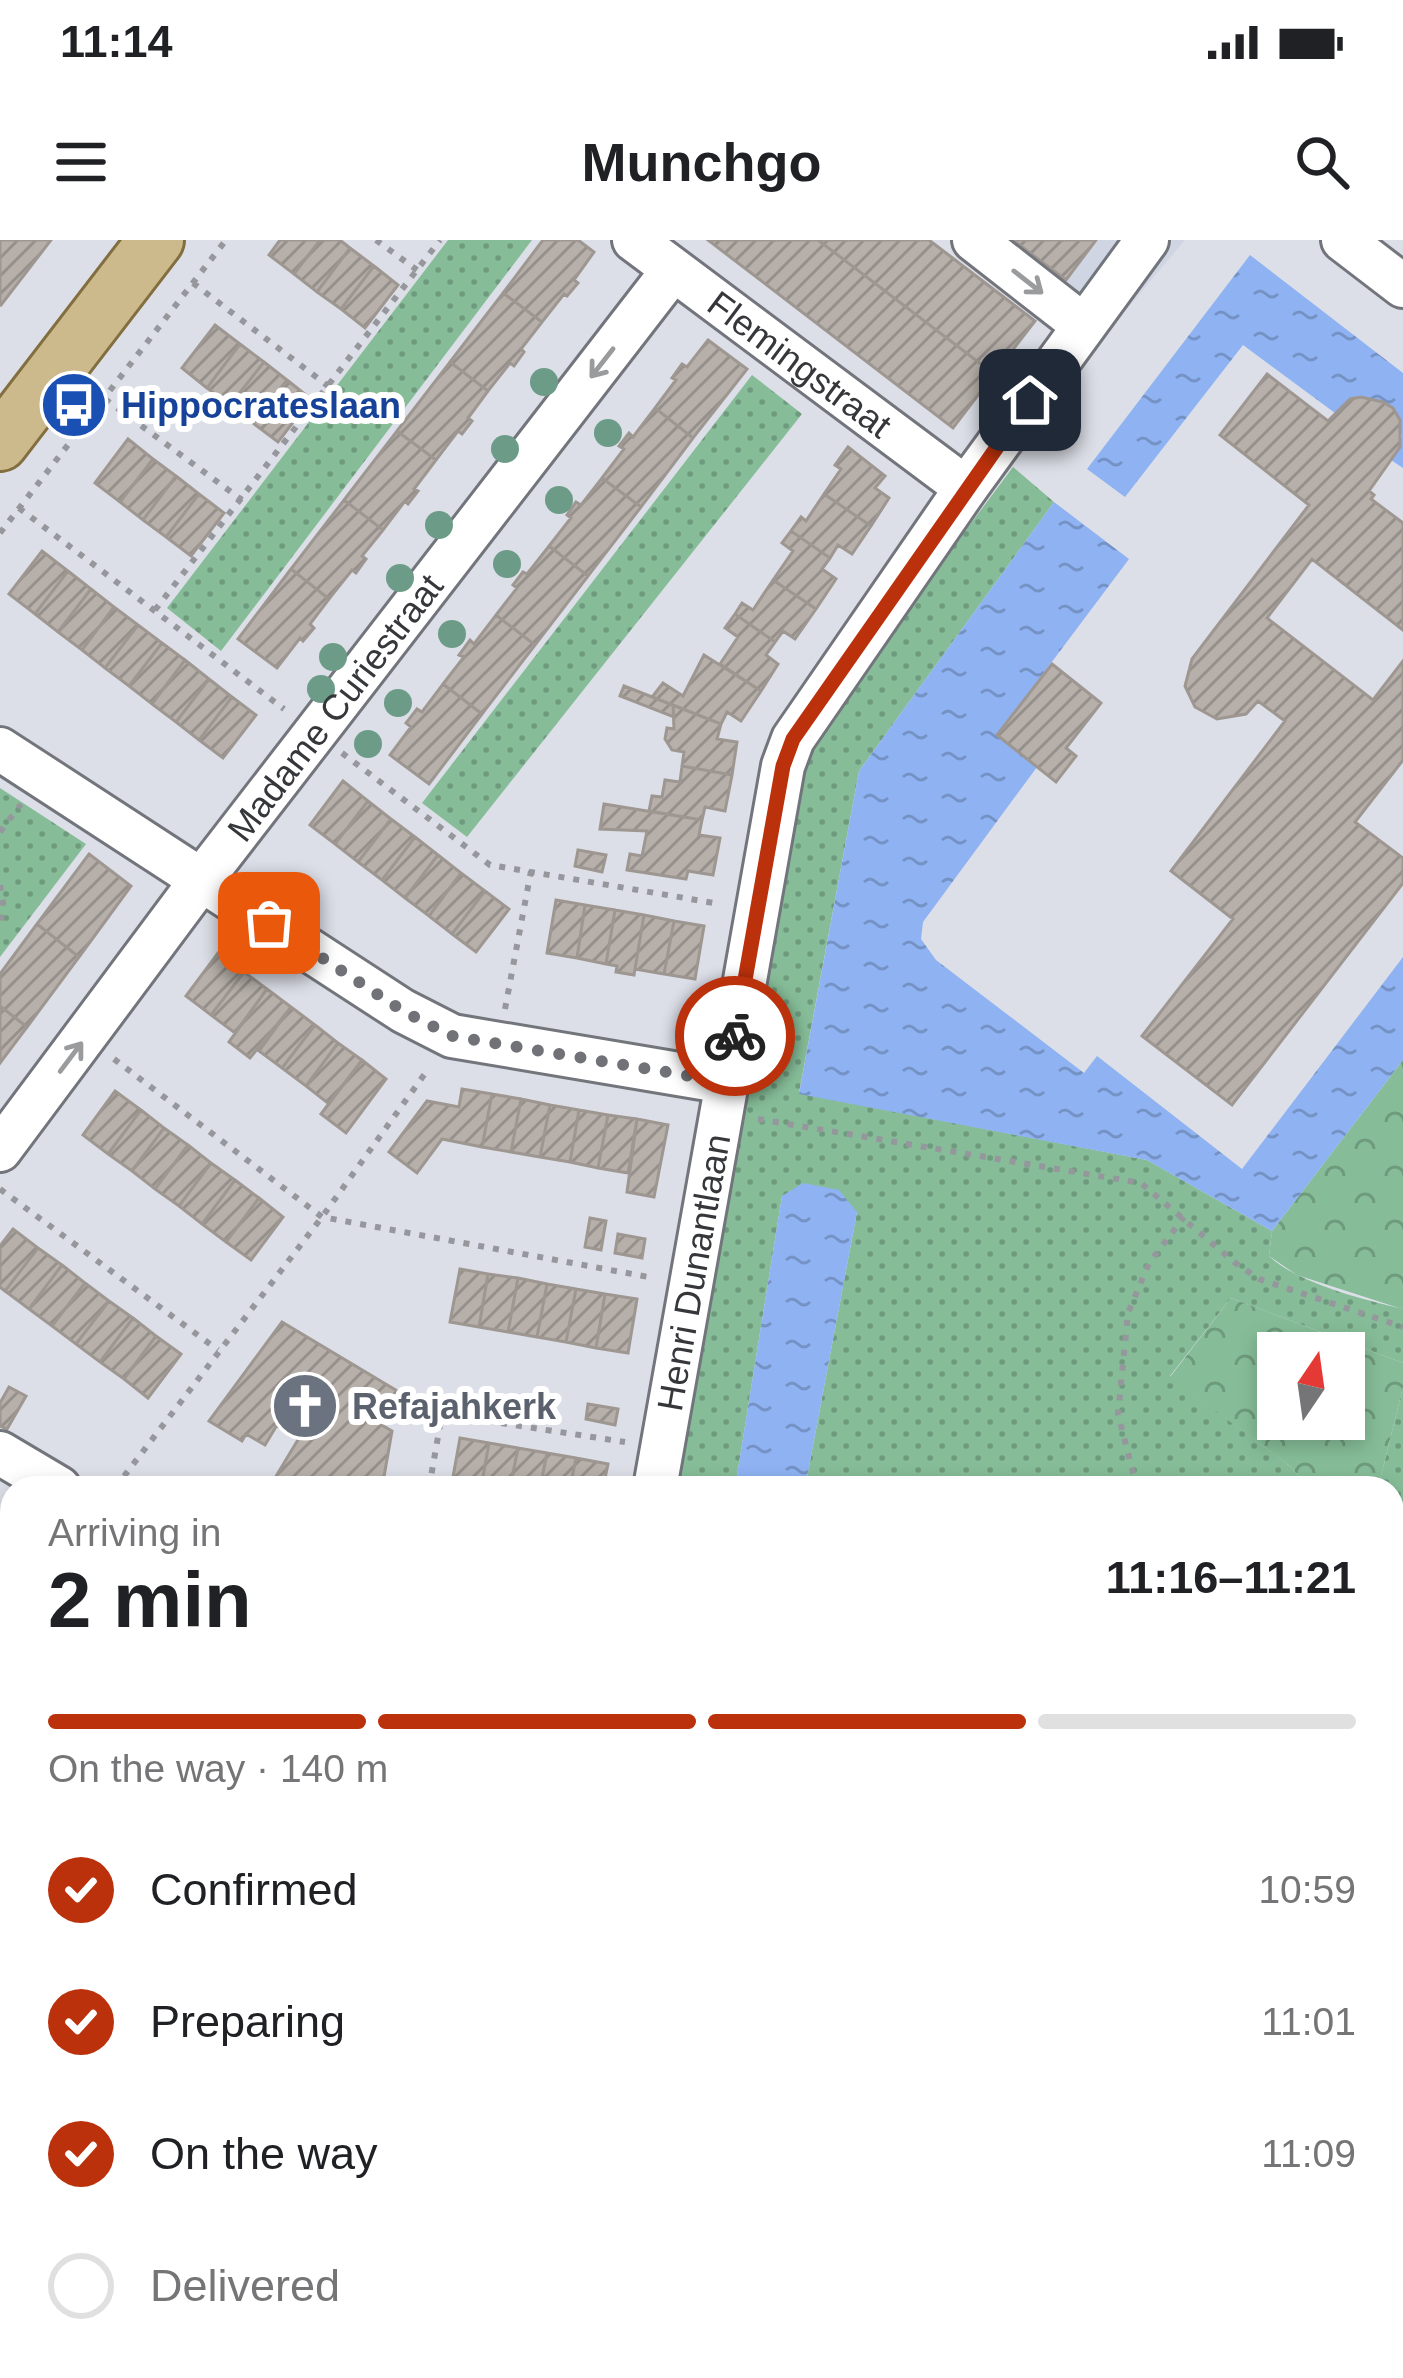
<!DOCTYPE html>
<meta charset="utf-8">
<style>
body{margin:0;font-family:Helvetica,sans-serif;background:#f2f2f2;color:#202124;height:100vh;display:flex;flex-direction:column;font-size:45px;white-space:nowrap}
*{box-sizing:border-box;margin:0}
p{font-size:39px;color:#757577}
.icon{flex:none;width:66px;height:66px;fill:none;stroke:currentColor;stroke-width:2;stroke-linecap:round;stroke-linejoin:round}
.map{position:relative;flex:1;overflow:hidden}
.details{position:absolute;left:0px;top:1236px;width:1404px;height:903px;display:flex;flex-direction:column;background:#fff;border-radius:36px 36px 0 0;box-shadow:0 6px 18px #0003}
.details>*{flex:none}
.needle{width:78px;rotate:13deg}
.tools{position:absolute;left:1257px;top:1092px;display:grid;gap:24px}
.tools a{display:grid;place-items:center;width:108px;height:108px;border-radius:0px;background:#fff;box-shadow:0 6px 18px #0003;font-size:60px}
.pin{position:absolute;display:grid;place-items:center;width:102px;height:102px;color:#fff;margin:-51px;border-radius:24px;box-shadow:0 6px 18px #0006}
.courier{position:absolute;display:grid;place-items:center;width:120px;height:120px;margin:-60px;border:9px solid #bb310c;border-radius:50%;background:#fff;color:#222;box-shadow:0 3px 15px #0007}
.summary em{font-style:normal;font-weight:600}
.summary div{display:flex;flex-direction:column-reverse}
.summary{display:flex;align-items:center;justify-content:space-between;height:204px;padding:0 48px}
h1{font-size:78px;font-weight:600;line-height:90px}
.bar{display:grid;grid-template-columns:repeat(4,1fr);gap:18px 12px;align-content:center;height:144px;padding:0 48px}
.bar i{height:15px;border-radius:9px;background:#e0e0e0}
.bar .on{background:#bb310c}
.bar p{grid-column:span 4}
ol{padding:0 48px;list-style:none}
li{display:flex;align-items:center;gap:36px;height:132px}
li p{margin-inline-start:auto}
li .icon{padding:12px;border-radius:50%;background:#bb310c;color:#fff;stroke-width:4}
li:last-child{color:#757577}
li i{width:66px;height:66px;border:6px solid #e0e0e0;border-radius:50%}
.status{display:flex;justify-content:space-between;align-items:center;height:84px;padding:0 60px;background:#fff;direction:ltr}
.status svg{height:33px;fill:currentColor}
header{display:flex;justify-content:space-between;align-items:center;height:156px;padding:0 48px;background:#fff;font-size:54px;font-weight:600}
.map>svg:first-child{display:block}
</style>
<div class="status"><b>11:14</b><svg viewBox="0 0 49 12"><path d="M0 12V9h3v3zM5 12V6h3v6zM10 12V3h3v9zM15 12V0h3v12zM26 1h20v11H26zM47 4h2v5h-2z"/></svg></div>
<header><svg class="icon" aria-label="menu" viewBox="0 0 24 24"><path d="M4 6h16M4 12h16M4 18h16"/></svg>Munchgo<svg class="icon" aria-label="search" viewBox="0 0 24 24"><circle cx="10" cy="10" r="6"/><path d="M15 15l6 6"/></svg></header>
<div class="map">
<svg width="1403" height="2138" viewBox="0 0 1403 2138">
<defs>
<pattern id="grass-dots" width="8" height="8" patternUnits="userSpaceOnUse" patternTransform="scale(3)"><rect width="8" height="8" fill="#86bd98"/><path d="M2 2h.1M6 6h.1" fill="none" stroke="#6e9a7d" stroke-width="1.8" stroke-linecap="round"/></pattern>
<pattern id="forest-crowns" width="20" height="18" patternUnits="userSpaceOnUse" patternTransform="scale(3)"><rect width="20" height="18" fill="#86bd98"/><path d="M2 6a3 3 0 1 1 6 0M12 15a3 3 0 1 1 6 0" fill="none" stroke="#6e9a7d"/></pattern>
<pattern id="water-ripples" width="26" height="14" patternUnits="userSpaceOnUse" patternTransform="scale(3)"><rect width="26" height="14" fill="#8eb2f2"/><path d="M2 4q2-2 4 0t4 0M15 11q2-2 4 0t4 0" fill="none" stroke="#7592c5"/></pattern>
<pattern id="building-hatch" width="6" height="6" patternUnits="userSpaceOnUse" patternTransform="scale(3)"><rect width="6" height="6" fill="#b7b0aa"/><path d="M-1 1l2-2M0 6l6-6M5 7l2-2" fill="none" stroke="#96908c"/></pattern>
</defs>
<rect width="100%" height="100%" fill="#dcdfe7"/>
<path fill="#d0d5e4" d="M1003,0H1185L1114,84Z"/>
<path fill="url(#grass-dots)" d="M448,0H532L221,411L167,368Z
M752,135L802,174L467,597L422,563Z
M1013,227L1054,262L859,531L799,853L1147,920L1272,991L1269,1016C1297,1043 1365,1060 1403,1069V1123L1231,1058L1170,1136L1291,1227L1308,1248H805L857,972L782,956L735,1248H672L804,518L827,476Z
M0,548L86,604L0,717Z
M1403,1147V1360L1392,1423V1248H1378Z
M0,2048L12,2055V2127H132L148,2138H0Z"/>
<path fill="url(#forest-crowns)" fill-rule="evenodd" d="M1403,820V1069H1402L1297,1035L1269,1016L1272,991Z
M1231,1058L1403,1123V1147L1378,1248H1308L1291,1227L1170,1137ZM1344,1113V1179H1278V1113Z
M1002,2127H1275L1274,2138H998Z"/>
<path fill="url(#water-ripples)" d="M1250,15L1403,133V228L1391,220L1402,196L1393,168C1370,154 1355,155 1335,173L1243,105L1125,257L1087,229Z
M1054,262L1129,319L997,495L1037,527L923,682L921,699L936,720L1084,833L1097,816L1242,929L1403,717V820L1272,991L1147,920L799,854L859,531Z
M803,943L839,950L857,972L805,1248H735L782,956Z
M1403,1558V2138H1334V2127H1392V1622Z"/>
<path fill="url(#building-hatch)" stroke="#9e9791" stroke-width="3" d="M0,0H51L1,65L0,64Z
M280,0H320L294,34L269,15Z
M320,0H340L350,8L317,52L294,34Z
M543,0H578L594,12L574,40L578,43L567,56L564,54L542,82L503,53Z
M708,0H818L994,134L953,188Z
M818,0H929L1035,81L994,134Z
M1013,0H1096L1066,40Z
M350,8L374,26L341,69L317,52Z
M374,26L398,45L365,88L341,69Z
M503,53L542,82L521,109L524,112L514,126L510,123L488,151L450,122Z
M215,85L240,104L207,148L182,128Z
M708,100L747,129L693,198L655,168L676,140L672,138L682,124L687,127Z
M240,104L264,122L230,165L207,148Z
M264,122L287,140L253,183L230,165Z
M450,122L488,151L468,178L472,181L462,194L458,191L436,220L397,191Z
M1267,134L1328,181L1350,159L1361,157L1383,162L1393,168L1400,180V207L1369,251L1374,255L1371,259L1403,283V390L1312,319L1267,378L1373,460L1403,421V520L1355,582L1403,618V643L1232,865L1142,796L1233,679L1171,631L1285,481L1258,461L1246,474L1217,479L1195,467L1185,446L1192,419L1309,265L1220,195Z
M287,140L311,159L278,202L253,183Z
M655,168L693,198L641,267L602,238L624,209L619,206L629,193L633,197Z
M397,191L436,220L414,249L418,251L408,264L405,261L383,290L344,260Z
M128,199L153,219L120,262L95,243Z
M848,207L885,236L875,248L889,258L871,286L824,254L841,229L835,225Z
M153,219L176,236L143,280L120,262Z
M176,236L199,254L166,297L143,280Z
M602,238L641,267L588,336L549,306L571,278L567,275L576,262L581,265Z
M199,254L224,273L191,316L166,297Z
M824,254L871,286L852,314L838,305L830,318L791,291L801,277L806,281Z
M344,260L383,290L362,316L366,319L356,333L352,330L329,359L291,329Z
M791,291L830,318L822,329L836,339L816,369L773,340L793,311L782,303Z
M549,306L588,336L535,405L496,375L517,348L513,345L523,332L527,334Z
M42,311L68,331L35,374L9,354Z
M291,329L329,359L310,384L314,388L303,401L300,398L277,428L238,399Z
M68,331L91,349L58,392L35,374Z
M773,340L816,369L795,399L783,391L775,402L735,374L742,363L753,370Z
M91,349L114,367L82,410L58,392Z
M114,367L138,385L105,428L82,410Z
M735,374L775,402L766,415L778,424L761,451L720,424L738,397L725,388Z
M496,375L535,405L482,474L443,444L464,417L459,415L470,400L474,404Z
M138,385L162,403L129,446L105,428Z
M162,403L185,420L152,464L129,446Z
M704,415L761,451L741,481L727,472L721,484L652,457L663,443L683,456Z
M185,420L209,439L176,482L152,464Z
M1052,424L1101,463L1066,508L1076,516L1056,542L997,495Z
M209,439L232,457L199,500L176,482Z
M443,444L482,474L429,544L390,515L411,487L406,483L417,469L422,472Z
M624,446L673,465L674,477L620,456Z
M232,457L256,475L223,518L199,500Z
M673,465L721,484L717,499L737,502L732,535L682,526L684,512L672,510L665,499L667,488L674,489Z
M682,526L732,535L725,571L705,567L702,580L649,571L652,556L662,557L665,540L680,542Z
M343,541L368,561L335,604L310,585Z
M368,561L391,579L358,622L335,604Z
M604,564L702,580L699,595L720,598L713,635L688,631L686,639L627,630L630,614L642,616L647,591L600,589Z
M391,579L415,597L382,640L358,622Z
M415,597L438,615L405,658L382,640Z
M578,610L606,615L602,632L575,626Z
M89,614L131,646L79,717L37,684Z
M438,615L461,633L429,676L405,658Z
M461,633L485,651L452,694L429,676Z
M485,651L509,669L476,712L452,694Z
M556,660L585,665L577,718L547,713Z
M585,665L615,670L606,724L577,718Z
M615,670L644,675L634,735L616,732L617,726L606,724Z
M644,675L674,681L664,734L635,729Z
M674,681L704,686L695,739L664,734Z
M37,684L79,717L27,787L0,766V734Z
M218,713L244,732L211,775L186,756Z
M244,732L267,749L235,793L211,775Z
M267,749L291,767L250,818L229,802Z
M0,766L27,787L0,823Z
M291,767L315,785L282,828L259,811Z
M315,785L338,803L306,846L282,828Z
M338,803L362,820L329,864L306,846Z
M362,820L386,839L346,893L321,874Z
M462,849L492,854L482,907L442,899L417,933L389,912L427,861L459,867Z
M115,851L141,870L108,914L83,895Z
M492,854L521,859L511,912L482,907Z
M521,859L550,865L540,917L511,912Z
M550,865L579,870L570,922L540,917Z
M141,870L164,888L132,931L108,914Z
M579,870L608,875L598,928L570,922Z
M608,875L637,879L628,933L598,928Z
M637,879L668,885L654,957L627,952Z
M164,888L188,905L155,949L132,931Z
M188,905L211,923L179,966L155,949Z
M211,923L235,940L202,984L179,966Z
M235,940L259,958L226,1002L202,984Z
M259,958L283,977L251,1020L226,1002Z
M590,978L606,981L601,1010L585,1007Z
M13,989L38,1008L5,1051L0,1047V1006Z
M618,994L645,999L642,1018L615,1013Z
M38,1008L62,1025L29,1069L5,1051Z
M62,1025L85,1043L52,1086L29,1069Z
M460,1029L488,1034L479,1087L450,1082Z
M488,1034L518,1038L508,1092L479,1087Z
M518,1038L547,1044L537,1097L508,1092Z
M85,1043L109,1061L76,1104L52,1086Z
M547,1044L576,1049L566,1102L537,1097Z
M576,1049L605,1054L596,1108L566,1102Z
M605,1054L637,1059L628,1113L596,1108Z
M109,1061L133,1078L100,1122L76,1104Z
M133,1078L156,1096L124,1139L100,1122Z
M282,1082L399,1152L380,1184L392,1191L382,1248H269L299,1198L277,1185L265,1205L246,1194L242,1201L209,1181Z
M156,1096L181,1114L148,1158L124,1139Z
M9,1147L26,1156L7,1189L0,1186V1163Z
M588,1164L618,1169L615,1185L586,1179Z
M460,1198L489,1203L481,1248H451Z
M489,1203L518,1208L510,1248H481Z
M518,1208L547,1213L540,1248H510Z
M547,1213L576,1218L570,1248H540Z
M576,1218L608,1224L603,1248H570Z
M12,1288V1338L0,1332V1308Z
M0,1849L12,1855V1919L0,1912Z
M359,2127H433L427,2138H377Z
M784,2127H924L920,2138H781Z"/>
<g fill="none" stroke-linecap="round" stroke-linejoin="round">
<defs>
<g id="minor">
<path id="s1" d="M634,0L966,248"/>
<path d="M974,0L1083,85"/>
<path d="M1343,0L1403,46"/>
<path d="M0,509L403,771L452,796L726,842"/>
<path id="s2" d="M0,910L202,639L673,30"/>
<path d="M0,1213L59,1248"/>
<path id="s3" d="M655,1248L783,526L793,499L966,248L1147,0"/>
<path d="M0,1501L12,1508"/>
<path d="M0,1626L12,1633"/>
<path d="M0,1760L12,1768"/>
<path d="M0,2013L12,2021"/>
<path d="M206,2127L224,2138"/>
<path d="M558,2138L566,2127"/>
<path d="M624,2138L633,2127"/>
<path d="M957,2138L961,2127"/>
</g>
<path id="major" d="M0,203L156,0"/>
</defs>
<use href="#minor" stroke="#73757c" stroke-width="48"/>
<use href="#major" stroke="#826e3e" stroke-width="60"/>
<path stroke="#95979d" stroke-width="6" stroke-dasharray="6 9" stroke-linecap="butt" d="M376,0L417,30
M193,43L328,146
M105,159L242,260
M19,268L284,469
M0,293L226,0
M155,370L440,0
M342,513L490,625L720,664
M0,592L21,564
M0,645L3,663L0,689
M505,769L531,631
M114,819L322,977L654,1038
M758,879L1141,943L1234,1022L1259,1039L1403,1087
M0,949L218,1110
M115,1248L322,977L429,828
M429,1248L442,1174L625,1202
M1137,1248L1118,1174L1128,1073L1149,1023L1184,977
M1392,1479L1403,1415
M1144,2127V2138
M293,2138L295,2127
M685,2138L687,2127
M1053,2138L1056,2127
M1305,2138V2127"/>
<use href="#minor" stroke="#fff" stroke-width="42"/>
<use href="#major" stroke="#cdba8c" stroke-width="54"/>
</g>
<g fill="#6c9c88">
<circle cx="544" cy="142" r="14"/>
<circle cx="608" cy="193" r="14"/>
<circle cx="505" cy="209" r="14"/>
<circle cx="559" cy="260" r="14"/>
<circle cx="439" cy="285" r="14"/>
<circle cx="507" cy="324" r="14"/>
<circle cx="400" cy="338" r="14"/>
<circle cx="452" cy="394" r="14"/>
<circle cx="333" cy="417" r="14"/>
<circle cx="321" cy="449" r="14"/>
<circle cx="398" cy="463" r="14"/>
<circle cx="368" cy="504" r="14"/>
</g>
<defs><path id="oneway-shaft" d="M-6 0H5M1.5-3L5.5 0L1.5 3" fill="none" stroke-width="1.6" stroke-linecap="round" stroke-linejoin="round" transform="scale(3)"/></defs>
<g stroke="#9a9b9d">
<use href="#oneway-shaft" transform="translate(1028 42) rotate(38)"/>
<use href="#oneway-shaft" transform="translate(602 123) rotate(128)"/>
<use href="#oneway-shaft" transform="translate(71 817) rotate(-53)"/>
</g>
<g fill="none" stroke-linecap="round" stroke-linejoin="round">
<path stroke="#707277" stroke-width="12" stroke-dasharray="0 21.6" d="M269,683L403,771L452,796L726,842L735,796"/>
<path stroke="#bb310c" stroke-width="15" d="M735,796L783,526L793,499L1030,160"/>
</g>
<defs>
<symbol id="bus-disc" viewBox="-11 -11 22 22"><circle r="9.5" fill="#1a4fb4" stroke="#fff"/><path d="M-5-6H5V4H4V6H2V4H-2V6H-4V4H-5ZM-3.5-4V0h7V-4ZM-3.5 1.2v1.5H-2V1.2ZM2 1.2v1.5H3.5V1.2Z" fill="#fff"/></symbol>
<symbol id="church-disc" viewBox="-11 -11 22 22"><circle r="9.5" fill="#6b7280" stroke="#fff"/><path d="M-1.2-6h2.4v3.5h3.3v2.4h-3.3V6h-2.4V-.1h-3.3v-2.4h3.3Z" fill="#fff"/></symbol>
</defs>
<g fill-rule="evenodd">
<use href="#bus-disc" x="36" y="127" width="76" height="76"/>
<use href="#church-disc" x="267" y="1128" width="76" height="76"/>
</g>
<g text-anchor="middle" stroke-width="12" stroke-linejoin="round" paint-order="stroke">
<g font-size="36" fill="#36373b" stroke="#fff">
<text dy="13" stroke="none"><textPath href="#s1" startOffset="207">Flemingstraat</textPath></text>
<text dy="13" stroke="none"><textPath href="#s2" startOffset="555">Madame Curiestraat</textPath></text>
<text dy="13" stroke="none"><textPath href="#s3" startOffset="219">Henri Dunantlaan</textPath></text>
</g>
<g font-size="36" font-weight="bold" fill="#164399" stroke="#fff" text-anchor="start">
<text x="121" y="178">Hippocrateslaan</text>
</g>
<g font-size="36" font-weight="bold" fill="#5b616d" stroke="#fff" text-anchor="start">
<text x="352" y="1179">Refajahkerk</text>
</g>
</g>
</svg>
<div class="tools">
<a><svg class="needle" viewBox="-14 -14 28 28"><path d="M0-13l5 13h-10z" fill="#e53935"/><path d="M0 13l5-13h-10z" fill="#757577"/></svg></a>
</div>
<div class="pin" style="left:269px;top:683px;background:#ea580c"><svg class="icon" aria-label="bag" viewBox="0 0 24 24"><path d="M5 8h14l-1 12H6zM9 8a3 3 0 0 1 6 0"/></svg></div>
<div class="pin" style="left:1030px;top:160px;background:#1f2937"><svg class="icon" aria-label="home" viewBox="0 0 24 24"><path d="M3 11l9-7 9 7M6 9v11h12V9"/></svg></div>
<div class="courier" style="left:735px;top:796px"><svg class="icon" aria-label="bike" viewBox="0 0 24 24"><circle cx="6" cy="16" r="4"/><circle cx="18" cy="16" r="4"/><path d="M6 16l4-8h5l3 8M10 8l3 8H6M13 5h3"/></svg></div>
<section class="details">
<div class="summary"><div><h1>2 min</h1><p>Arriving in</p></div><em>11:16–11:21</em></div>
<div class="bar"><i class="on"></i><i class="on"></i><i class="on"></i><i></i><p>On the way · 140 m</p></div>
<ol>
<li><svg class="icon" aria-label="check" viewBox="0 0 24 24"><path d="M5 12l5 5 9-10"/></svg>Confirmed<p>10:59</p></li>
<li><svg class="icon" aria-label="check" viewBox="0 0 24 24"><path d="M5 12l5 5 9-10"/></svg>Preparing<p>11:01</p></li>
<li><svg class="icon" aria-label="check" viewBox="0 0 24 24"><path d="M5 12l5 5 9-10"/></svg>On the way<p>11:09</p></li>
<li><i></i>Delivered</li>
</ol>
</section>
</div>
